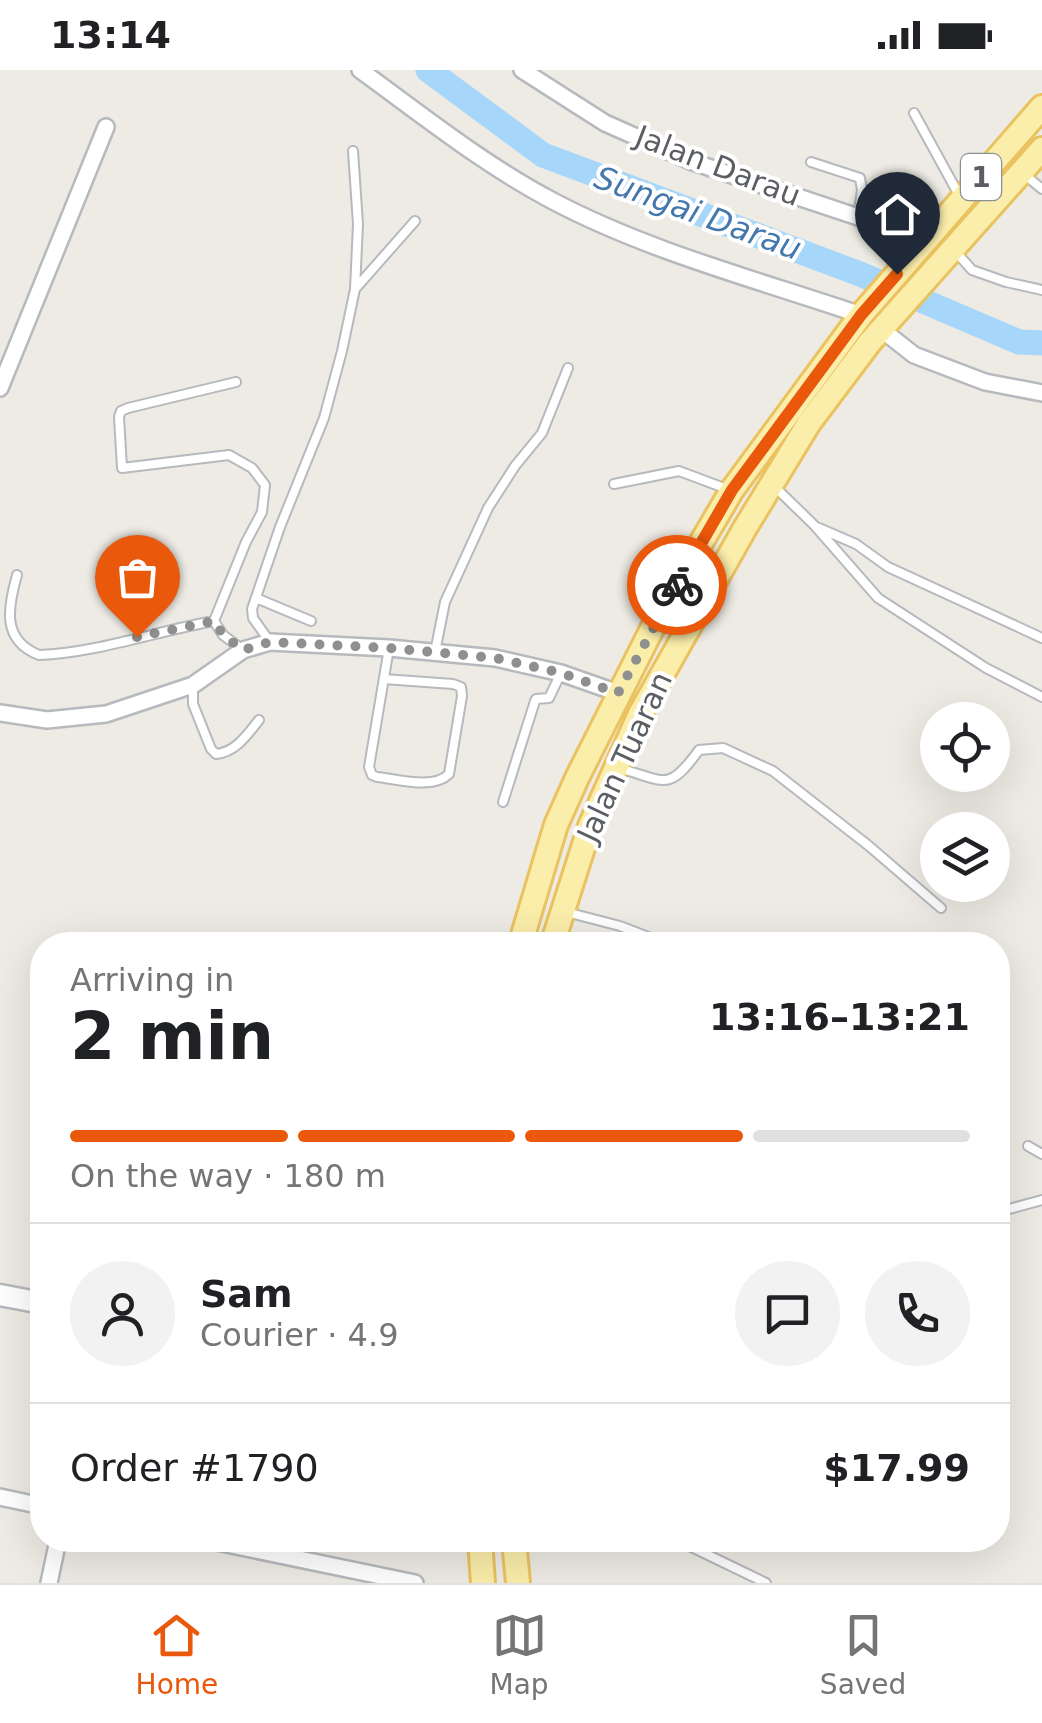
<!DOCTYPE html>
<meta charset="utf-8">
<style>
body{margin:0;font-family:"DejaVu Sans",sans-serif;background:#f2f2f2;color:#202124;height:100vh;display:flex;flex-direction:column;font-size:38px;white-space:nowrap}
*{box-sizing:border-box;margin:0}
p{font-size:32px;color:#757577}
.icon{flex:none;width:55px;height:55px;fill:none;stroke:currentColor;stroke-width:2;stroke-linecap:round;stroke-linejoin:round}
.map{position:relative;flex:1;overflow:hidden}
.drawer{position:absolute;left:30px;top:862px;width:980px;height:620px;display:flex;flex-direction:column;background:#fff;border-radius:40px;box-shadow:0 10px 40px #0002}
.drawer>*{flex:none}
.tools{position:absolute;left:920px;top:632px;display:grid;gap:20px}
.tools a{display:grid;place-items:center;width:90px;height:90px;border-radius:50%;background:#fff;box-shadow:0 10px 40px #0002;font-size:50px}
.pin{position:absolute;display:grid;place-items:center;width:85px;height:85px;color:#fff;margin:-102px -42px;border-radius:50% 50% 50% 0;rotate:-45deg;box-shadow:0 0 10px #0007}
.pin .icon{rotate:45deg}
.courier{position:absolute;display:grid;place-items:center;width:100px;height:100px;margin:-50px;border:8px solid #ea580c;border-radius:50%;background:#fff;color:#222;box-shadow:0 2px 12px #0007}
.head em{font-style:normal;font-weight:800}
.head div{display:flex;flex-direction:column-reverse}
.head{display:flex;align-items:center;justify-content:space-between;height:170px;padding:0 40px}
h1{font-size:65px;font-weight:800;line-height:75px}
.bar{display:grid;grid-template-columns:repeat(4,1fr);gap:15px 10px;align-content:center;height:120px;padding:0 40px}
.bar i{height:12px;border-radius:8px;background:#e0e0e0}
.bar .selected{background:#ea580c}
.bar p{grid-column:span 4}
.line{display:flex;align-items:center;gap:25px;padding:0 40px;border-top:2px solid #e0e0e0}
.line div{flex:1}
.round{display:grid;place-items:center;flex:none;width:105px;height:105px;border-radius:52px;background:#f2f2f2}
.status{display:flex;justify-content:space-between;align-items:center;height:70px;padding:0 50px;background:#fff;direction:ltr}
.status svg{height:28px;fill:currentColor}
.dock{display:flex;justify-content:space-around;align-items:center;height:140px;border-top:2px solid #e0e0e0;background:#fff;font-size:28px;color:#757577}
.dock a{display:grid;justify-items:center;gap:5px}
.dock .selected{color:#ea580c}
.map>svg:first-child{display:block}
</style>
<div class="status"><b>13:14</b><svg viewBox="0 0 49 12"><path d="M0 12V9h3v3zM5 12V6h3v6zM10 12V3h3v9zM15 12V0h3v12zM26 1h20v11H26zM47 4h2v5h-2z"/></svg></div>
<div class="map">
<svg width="1042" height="1513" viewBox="0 0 1042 1513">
<rect width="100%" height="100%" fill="#edebe3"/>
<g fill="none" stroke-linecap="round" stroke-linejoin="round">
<path stroke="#a6d6fa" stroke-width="25" d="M428,0L543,85L860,204L1019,272L1042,273"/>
<defs>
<path id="lane" d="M914,43L959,125
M353,81L358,154L355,219
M811,92L860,108L862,120L858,147
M1025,105L1042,119
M956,182L972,200L1006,212L1042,220
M236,312L128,338L121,341L119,347L122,398L229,385L252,398L265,415L262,442L246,472L214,551L223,565L243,580
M614,414L679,401L727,419
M775,417L815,456L878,528L986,598L1042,627
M819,458L856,474L888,497L1042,568
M17,505C8,537 1,570 39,585C96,583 157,561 214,551
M256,528L311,551
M270,572L253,548L252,539L280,457L324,348L342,281L355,219L415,151
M435,582L445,532L488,438L515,396L542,363L568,298
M384,609L453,614L461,617L462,626L449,704C433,720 398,709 377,707L372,705L369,697L389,578
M193,615V634L211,679L216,684C236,682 247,665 259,650
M619,698C665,711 668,723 699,680L723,678L773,701L869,776L941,838
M503,732L535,631L536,629L549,628L561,603
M566,842L620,856L669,875
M1028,1076L1042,1084
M998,1142L1042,1130
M677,1470L766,1513"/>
<path id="street" d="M360,0C422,45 483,94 551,130C647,181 758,210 861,245
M522,0L605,53L693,92L888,157L922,175
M881,259L914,285L985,312L1042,323
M0,318L106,57
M0,643L47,650L106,644L193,615L243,580L270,572L389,578L495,588L561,603L618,623
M0,1427L42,1436
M207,1470L415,1513
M49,1513L58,1470"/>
<path id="secondary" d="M0,1225L42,1233"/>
<path id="primary" d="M520,875L556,755L577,708L661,541L732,420L861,245L1042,37
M552,875L590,756L640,644L745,458L809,353L870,272L1042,79
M480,1470L483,1513
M514,1470L518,1513"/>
</defs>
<use href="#lane" stroke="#b6b9bd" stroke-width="12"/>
<use href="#street" stroke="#b6b9bd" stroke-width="20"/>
<use href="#secondary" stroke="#b5b8bd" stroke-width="25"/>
<use href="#primary" stroke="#eac360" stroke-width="28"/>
<use href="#lane" stroke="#fff" stroke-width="8"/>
<use href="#street" stroke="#fff" stroke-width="15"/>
<use href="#secondary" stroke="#fff" stroke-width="20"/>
<use href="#primary" stroke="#fbeeab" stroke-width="22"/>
</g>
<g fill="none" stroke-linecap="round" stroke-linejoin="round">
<path stroke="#8e9090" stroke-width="10" stroke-dasharray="0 18" d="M137,567L214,551L223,565L243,580L270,572L389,578L495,588L561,603L618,623L677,515"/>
<path stroke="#ea580c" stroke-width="12" d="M677,515L732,420L861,245L897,204"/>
</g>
<g text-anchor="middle" stroke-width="8" stroke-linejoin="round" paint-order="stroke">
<rect fill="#fff" stroke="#8c8f92" stroke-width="2.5" x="961" y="84" width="40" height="46" rx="8"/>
<g font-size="28" font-weight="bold" fill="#5b5f63">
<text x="981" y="117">1</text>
</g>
<g font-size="30" fill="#5b5f63" stroke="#fff">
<text transform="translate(718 96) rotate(21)" y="10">Jalan Darau</text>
<text transform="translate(625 687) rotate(-65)" y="10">Jalan Tuaran</text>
</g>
<g font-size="32" font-style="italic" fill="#4477ac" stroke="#fff">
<text transform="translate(698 143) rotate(20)" y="11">Sungai Darau</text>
</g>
</g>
</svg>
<div class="tools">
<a><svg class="icon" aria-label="locate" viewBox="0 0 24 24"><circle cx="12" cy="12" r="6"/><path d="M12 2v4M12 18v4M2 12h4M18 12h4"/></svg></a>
<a><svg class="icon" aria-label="layers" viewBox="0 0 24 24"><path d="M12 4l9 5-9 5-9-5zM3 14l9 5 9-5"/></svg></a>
</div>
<div class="pin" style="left:137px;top:567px;background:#ea580c"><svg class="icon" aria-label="bag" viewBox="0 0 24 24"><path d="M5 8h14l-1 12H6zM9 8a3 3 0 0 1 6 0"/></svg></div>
<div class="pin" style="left:897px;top:204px;background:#1f2937"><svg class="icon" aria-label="home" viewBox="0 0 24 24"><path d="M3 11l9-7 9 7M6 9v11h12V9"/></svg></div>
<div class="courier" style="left:677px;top:515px"><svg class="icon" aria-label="bike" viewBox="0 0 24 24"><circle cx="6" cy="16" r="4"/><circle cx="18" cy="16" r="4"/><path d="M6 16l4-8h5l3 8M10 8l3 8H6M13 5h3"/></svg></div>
<section class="drawer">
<div class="head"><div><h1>2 min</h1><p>Arriving in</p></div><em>13:16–13:21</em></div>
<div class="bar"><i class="selected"></i><i class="selected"></i><i class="selected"></i><i></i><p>On the way · 180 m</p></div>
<div class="line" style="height:180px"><a class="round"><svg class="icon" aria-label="person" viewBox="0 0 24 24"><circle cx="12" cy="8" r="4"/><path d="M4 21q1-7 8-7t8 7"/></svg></a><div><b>Sam</b><p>Courier · 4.9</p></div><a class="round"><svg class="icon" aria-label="chat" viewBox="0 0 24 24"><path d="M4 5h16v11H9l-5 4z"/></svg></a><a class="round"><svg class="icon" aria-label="phone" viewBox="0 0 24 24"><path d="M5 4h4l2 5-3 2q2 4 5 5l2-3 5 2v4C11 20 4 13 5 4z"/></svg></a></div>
<div class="line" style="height:130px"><div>Order #1790</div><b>$17.99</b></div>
</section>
</div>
<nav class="dock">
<a class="selected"><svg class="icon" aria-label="home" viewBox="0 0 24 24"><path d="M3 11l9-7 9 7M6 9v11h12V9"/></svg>Home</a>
<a><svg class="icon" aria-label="map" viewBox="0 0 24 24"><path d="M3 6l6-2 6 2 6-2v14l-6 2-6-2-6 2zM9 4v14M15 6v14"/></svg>Map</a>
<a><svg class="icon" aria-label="saved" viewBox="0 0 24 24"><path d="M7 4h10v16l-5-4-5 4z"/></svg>Saved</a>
</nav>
